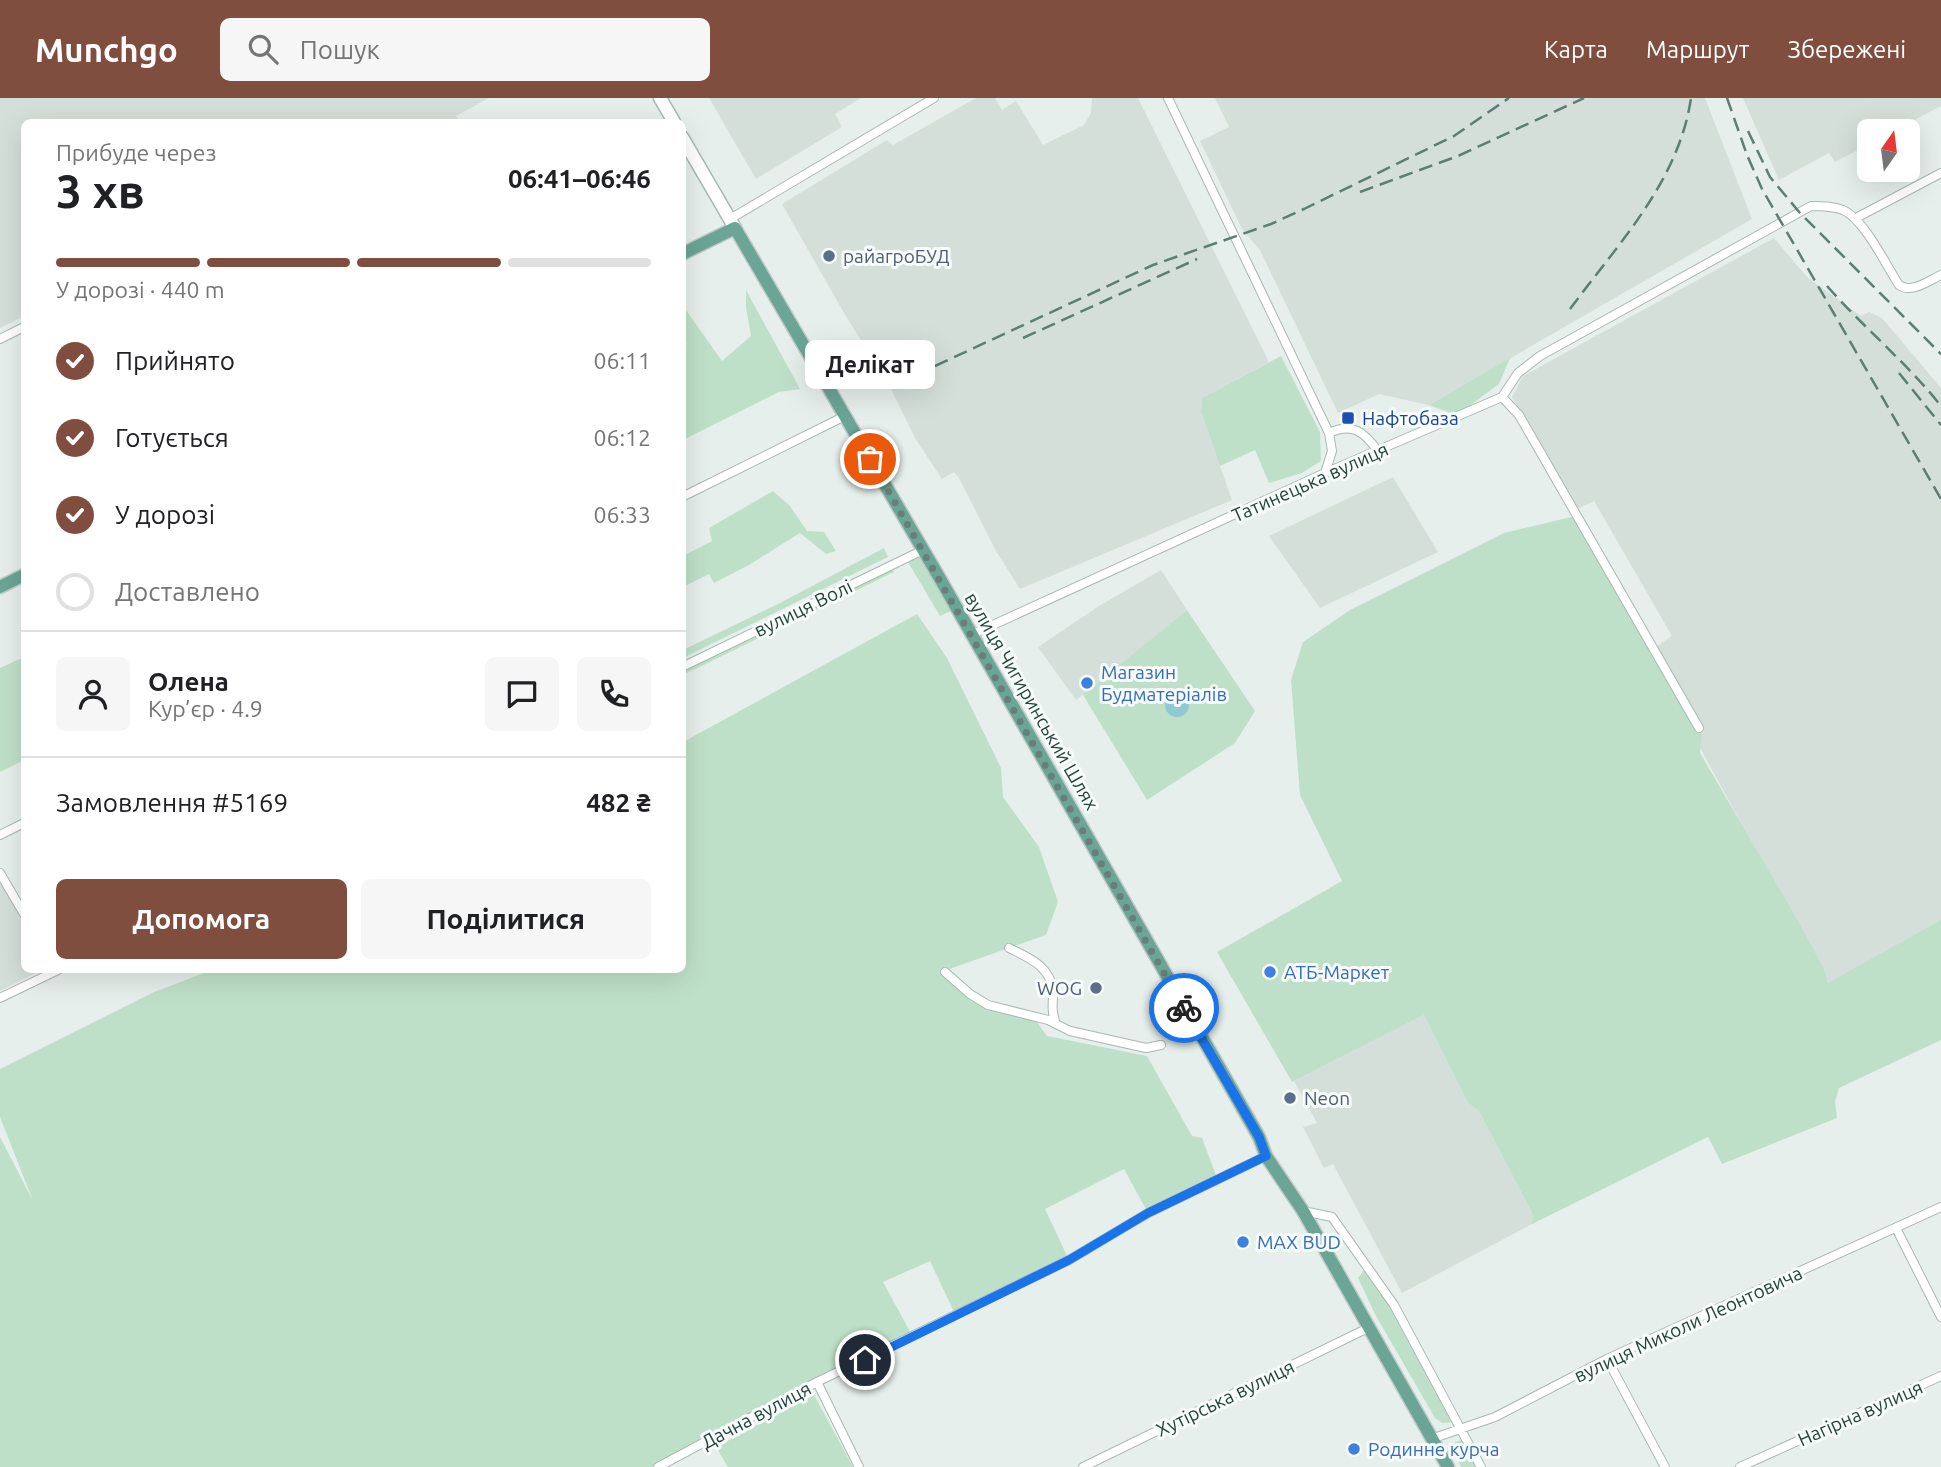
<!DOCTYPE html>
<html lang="uk">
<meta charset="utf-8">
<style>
body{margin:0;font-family:Ubuntu,sans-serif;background:#f6f6f6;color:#202124;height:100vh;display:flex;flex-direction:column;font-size:26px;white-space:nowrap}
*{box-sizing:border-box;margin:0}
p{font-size:23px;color:#757577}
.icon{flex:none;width:38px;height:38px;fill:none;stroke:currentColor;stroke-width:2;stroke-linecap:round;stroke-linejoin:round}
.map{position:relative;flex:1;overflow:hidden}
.details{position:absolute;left:21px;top:21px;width:665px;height:854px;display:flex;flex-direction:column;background:#fff;border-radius:10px;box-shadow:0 7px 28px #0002}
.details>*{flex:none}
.needle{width:46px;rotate:14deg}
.fabs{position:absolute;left:1857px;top:21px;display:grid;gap:14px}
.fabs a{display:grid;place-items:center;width:63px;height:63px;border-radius:10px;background:#fff;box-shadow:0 7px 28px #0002;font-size:35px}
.pin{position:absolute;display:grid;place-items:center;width:60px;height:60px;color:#fff;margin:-30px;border:4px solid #fff;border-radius:50%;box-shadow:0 2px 7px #0007}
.courier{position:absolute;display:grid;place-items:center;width:70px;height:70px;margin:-35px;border:5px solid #1a73e8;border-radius:50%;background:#fff;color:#222;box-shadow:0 2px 9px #0007}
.bubble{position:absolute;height:49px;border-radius:10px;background:#fff;box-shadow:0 7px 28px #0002;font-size:23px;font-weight:700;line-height:49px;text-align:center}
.headline em{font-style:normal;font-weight:700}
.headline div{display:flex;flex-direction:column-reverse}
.headline{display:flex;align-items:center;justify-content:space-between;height:119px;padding:0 35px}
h1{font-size:46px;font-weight:700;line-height:52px}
.bar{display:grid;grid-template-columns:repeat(4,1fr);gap:10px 7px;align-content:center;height:84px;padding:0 35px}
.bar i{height:9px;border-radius:5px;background:#e0e0e0}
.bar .active{background:#7f4e3f}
.bar p{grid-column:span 4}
.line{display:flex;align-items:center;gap:18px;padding:0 35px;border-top:2px solid #e0e0e0}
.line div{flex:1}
.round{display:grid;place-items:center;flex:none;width:74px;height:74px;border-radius:10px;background:#f6f6f6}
ol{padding:0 35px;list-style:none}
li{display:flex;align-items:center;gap:21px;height:77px}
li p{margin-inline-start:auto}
li .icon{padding:7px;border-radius:50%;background:#7f4e3f;color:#fff;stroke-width:4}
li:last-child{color:#757577}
li i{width:38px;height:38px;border:4px solid #e0e0e0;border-radius:50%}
.action{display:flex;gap:14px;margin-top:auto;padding:14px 35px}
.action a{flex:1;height:80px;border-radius:10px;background:#7f4e3f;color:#fff;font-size:28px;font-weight:700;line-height:80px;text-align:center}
.action a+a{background:#f6f6f6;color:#202124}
header{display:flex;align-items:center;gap:42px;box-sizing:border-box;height:98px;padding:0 35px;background:#7f4e3f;color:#fff}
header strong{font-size:33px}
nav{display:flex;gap:38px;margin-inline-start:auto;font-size:24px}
.search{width:490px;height:63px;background:#f6f6f6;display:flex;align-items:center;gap:18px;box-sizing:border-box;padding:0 24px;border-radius:10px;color:#757577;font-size:26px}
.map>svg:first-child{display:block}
</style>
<header>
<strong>Munchgo</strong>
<div class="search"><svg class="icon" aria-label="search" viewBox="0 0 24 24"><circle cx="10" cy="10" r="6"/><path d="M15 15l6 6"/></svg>Пошук</div>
<nav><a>Карта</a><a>Маршрут</a><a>Збережені</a></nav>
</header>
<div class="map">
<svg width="1941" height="1369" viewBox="0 0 1941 1369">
<rect width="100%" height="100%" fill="#e6efeb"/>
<path fill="#d4dfda" d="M0,0H489L456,18L460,24H24V218L0,230Z
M709,0H861L835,16L842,29L756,81Z
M976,0H995L1002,12L1016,3L1043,47L1084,27L1091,15L1092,0H1138L1269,264L1202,300L1201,314L1232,402L1020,491L996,453L959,380L954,374L942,381L915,340L890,289L844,215L782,106L887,42L893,47Z
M1215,0H1705L1752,121L1429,307L1379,296L1338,315L1260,152L1242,131L1200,43L1229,29Z
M1743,0H1941V8L1893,33H1869V46L1835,64L1829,55L1779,82Z
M1774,140L1807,179L1861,218L1869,214L1882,220L1941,290V823L1829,886L1698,646L1654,550L1672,538L1594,403L1577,411L1512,299L1523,278Z
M1393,379L1438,454L1320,510L1269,438Z
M1161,472L1187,512L1119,570L1076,602L1038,549L1099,508Z
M0,781L24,821V872H42L0,893Z
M1424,917L1468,1005L1479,1013L1534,1119L1530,1127L1402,1195L1333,1066L1324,1070L1303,1029L1317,1025L1294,983Z"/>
<path fill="#bfe0c8" d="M746,192L800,291L779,294L683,342L682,249L687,246L683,237V208L722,263L751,238L746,209Z
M1281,258L1320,334L1321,363L1302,375L1269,385L1255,352L1220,368L1201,314L1202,300Z
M1510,260L1499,286L1465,311L1451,315L1429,307Z
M773,393L790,408L807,433L824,434L836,453L826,456L800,435L749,467L714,485L709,476L683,489V458L712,443L709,430Z
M1576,418L1699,630L1702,637L1700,655L1797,821L1824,871L1828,885L1941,822V942L1839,990L1835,1004L1837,1020L1722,1066L1708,1039L1530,1127L1534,1119L1479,1013L1468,1005L1424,917L1292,984L1217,854L1342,783L1300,697L1291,582L1303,544L1350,512L1504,435Z
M884,450L888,459L683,560V552L780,505Z
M922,457L953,512L940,518L908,464Z
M892,469L894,474L683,577V571Z
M1187,512L1255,613L1235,645L1147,702L1083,597Z
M917,516L947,560L1001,670L1003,699L1039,749L1058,804L1046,837L941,874L971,903L1018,920L1036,923L1047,938L1147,958L1192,1038L1202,1040L1217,1080L1148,1115L1124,1071L1045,1111L1069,1162L956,1218L930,1163L883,1184L913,1239L658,1369H0V1039L33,1103L0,1019V971L154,894L212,872H682L683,644Z
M24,559V662L0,674V570Z
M1365,1171L1388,1198L1455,1324L1442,1325L1435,1320L1376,1218L1358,1180Z
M814,1297L853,1369H728L716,1349Z
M1466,1341L1482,1369H1461L1453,1352L1455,1344Z"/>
<path fill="#8ec9d4" d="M1165 607a12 12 0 1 1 24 0a12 12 0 1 1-24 0Z"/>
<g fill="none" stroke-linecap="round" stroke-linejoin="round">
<defs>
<path id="minor" d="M1168,0L1329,335L1332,353L1325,375
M1856,120L1941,75
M730,121L934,0
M0,241L24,229
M1502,299L1519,317L1699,630
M1329,335C1353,324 1364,334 1378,353
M682,399L845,318
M971,537L1325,375L1502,299L1518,275L1540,258L1811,108C1822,108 1833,108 1843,112C1864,121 1886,167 1899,187C1911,196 1928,183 1941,177
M682,569L923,452
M0,737L24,725
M0,775L24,816
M1009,850C1029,860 1051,868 1053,894C1053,908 1051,912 1056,926
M945,874L970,896L988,907L1048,922L1070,933L1146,950L1161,947
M0,900L58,872
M1303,1113L1332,1119L1394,1207L1481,1369
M1896,1130L1941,1219
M1607,1261L1665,1369
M817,1284L859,1369
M1434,1340L1495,1319L1607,1261L1941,1109
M658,1369L817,1284L1069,1162L1148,1115L1266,1058
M1083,1369L1368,1230
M1740,1369L1941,1278"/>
<path id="secondary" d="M660,0L674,24
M682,39L735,130"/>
<path id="primary" d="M682,156L735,130L939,479L1259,1039L1266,1058L1303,1113L1448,1369
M0,489L24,477"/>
</defs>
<use href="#minor" stroke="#a8b8b2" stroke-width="10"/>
<use href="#secondary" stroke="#a4bbb3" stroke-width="15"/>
<use href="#primary" stroke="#c2cac8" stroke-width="15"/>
<use href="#minor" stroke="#fff" stroke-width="8"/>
<use href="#secondary" stroke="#fff" stroke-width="12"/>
<use href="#primary" stroke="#6aa596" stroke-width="12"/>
<path stroke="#5f7d75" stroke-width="2.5" stroke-dasharray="14 7" stroke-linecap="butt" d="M1727,0L1747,57L1762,91L1941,401
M1748,33L1770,79L1800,115L1941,256
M1360,94L1458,58L1584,0
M1827,188C1864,230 1907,265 1941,308
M1570,211C1618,146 1679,83 1691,0
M1023,240L1197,161
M935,268L1153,167L1271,126L1304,111L1454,38L1509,0
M1899,275L1941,327"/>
</g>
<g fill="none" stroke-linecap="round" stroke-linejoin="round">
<path stroke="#687f78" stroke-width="7" stroke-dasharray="0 12.6" d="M870,361L1184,910"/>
<path stroke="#1a73e8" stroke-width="9" d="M865,1262L1069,1162L1148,1115L1266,1058L1259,1039L1184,910"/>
</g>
<g fill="#5c6f8a" stroke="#f7fbf9" stroke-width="2.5">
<circle cx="829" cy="158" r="7"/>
<circle cx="1096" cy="890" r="7"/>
<circle cx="1290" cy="1000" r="7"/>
</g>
<rect fill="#1a4fb4" stroke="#f7fbf9" stroke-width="2.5" x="1341" y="313" width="14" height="14" rx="3.5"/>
<g fill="#3f7fe0" stroke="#f7fbf9" stroke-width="2.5">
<circle cx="1087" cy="585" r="7"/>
<circle cx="1270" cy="874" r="7"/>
<circle cx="1243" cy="1144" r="7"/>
<circle cx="1354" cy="1351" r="7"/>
</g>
<g text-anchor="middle" stroke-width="6" stroke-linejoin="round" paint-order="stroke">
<g font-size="19" fill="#4e5e75" stroke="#f7fbf9" text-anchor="start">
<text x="843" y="165">райагроБУД</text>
<text x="1082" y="897" text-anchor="end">WOG</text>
<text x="1304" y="1007">Neon</text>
</g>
<g font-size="19" fill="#164399" stroke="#f7fbf9" text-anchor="start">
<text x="1362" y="327">Нафтобаза</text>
</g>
<g font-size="19" fill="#24423a" stroke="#f7fbf9">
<text transform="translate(1310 384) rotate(-24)" y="7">Татинецька вулиця</text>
<text transform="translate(803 510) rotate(-26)" y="7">вулиця Волі</text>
<text transform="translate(1032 603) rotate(60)" y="7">вулиця Чигиринський Шлях</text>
<text transform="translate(1688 1226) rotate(-25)" y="7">вулиця Миколи Леонтовича</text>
<text transform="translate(1225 1300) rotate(-26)" y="7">Хутірська вулиця</text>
<text transform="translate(1860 1315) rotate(-24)" y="7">Нагірна вулиця</text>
<text transform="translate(756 1317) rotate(-28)" y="7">Дачна вулиця</text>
</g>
<g font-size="19" fill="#366cbe" stroke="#f7fbf9" text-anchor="start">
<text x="1101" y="581">Магазин<tspan x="1101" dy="22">Будматеріалів</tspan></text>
<text x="1284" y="881">АТБ-Маркет</text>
<text x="1257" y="1151">MAX BUD</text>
<text x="1368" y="1358">Родинне курча</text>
</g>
</g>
</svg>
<div class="fabs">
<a><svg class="needle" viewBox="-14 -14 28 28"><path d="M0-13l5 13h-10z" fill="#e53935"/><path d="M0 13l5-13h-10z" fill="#757577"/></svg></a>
</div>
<div class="pin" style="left:870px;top:361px;background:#ea580c"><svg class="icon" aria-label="bag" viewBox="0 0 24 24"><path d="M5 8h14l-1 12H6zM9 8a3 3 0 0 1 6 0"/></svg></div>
<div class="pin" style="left:865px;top:1262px;background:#1f2937"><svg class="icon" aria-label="home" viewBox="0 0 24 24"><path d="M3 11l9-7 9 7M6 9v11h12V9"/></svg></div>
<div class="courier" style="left:1184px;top:910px"><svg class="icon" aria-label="bike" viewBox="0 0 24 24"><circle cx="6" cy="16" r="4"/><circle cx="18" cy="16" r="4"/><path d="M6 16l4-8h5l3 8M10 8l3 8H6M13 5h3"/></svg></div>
<div class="bubble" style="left:805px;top:242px;width:130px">Делікат</div>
<section class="details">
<div class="headline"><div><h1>3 хв</h1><p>Прибуде через</p></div><em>06:41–06:46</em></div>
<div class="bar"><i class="active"></i><i class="active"></i><i class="active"></i><i></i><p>У дорозі · 440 m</p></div>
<ol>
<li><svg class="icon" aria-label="check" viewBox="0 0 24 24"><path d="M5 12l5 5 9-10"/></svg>Прийнято<p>06:11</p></li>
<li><svg class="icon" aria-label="check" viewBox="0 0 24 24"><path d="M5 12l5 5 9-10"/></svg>Готується<p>06:12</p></li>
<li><svg class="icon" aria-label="check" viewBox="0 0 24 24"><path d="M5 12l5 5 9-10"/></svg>У дорозі<p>06:33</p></li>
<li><i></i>Доставлено</li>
</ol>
<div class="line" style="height:126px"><a class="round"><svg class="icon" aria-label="person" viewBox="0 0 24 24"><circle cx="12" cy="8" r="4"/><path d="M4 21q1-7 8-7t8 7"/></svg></a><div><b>Олена</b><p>Кур’єр · 4.9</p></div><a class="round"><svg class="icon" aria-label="chat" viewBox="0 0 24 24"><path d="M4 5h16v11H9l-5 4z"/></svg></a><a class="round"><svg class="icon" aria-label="phone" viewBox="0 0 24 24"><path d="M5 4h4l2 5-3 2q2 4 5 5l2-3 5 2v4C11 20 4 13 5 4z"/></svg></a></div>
<div class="line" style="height:91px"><div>Замовлення #5169</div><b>482 ₴</b></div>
<div class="action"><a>Допомога</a><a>Поділитися</a></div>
</section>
</div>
